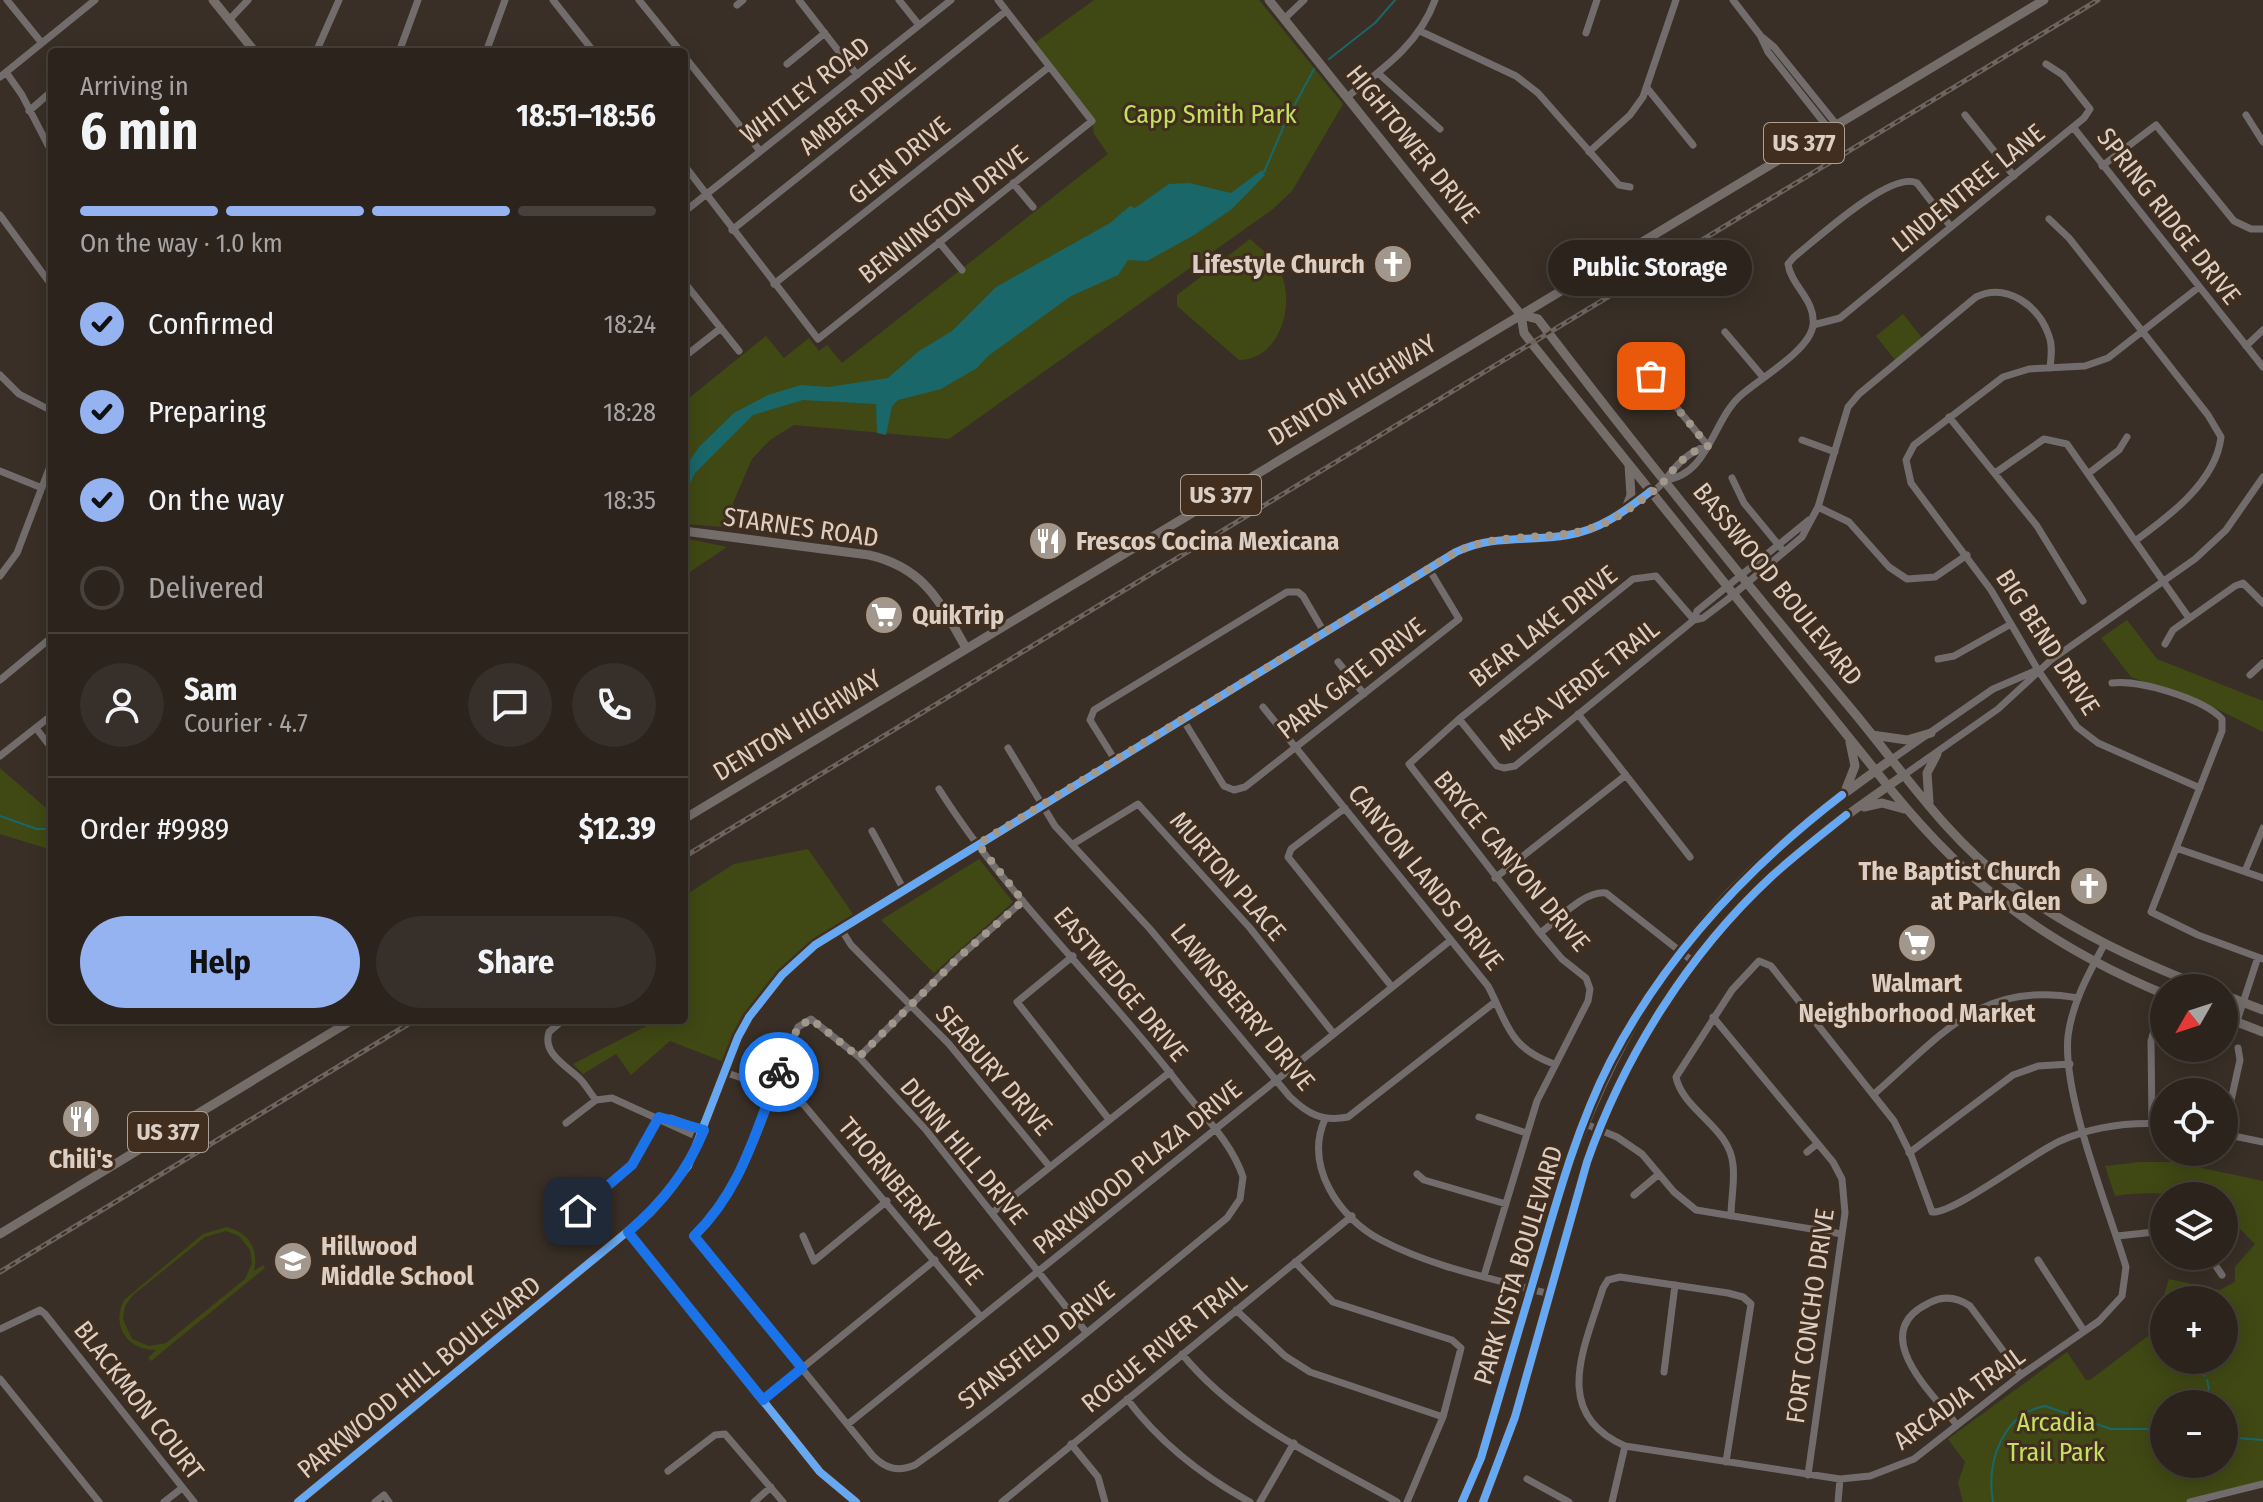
<!DOCTYPE html>
<meta charset="utf-8">
<style>
body{margin:0;font-family:"Fira Sans Condensed",sans-serif;background:#372f29;color:#f1f3f6;height:100vh;display:flex;flex-direction:column;font-size:30px;white-space:nowrap}
*{box-sizing:border-box;margin:0}
p{font-size:26px;color:#a6a4a3}
.icon{flex:none;width:44px;height:44px;fill:none;stroke:currentColor;stroke-width:2;stroke-linecap:round;stroke-linejoin:round}
.map{position:relative;flex:1;overflow:hidden}
.sheet{position:absolute;left:48px;top:48px;width:640px;height:976px;display:flex;flex-direction:column;background:#2b231c;border-radius:8px;box-shadow:0 4px 20px #0003,0 0 0 2px #47403b}
.sheet>*{flex:none}
.needle{width:52px;rotate:231deg}
.tools{position:absolute;left:2150px;top:974px;display:grid;gap:16px}
.tools a{display:grid;place-items:center;width:88px;height:88px;border-radius:50%;background:#2b231c;box-shadow:0 4px 20px #0003,0 0 0 2px #47403b;font-size:40px}
.pin{position:absolute;display:grid;place-items:center;width:68px;height:68px;color:#fff;margin:-34px;border-radius:16px;box-shadow:0 4px 12px #0006}
.courier{position:absolute;display:grid;place-items:center;width:80px;height:80px;margin:-40px;border:6px solid #1a73e8;border-radius:50%;background:#fff;color:#222;box-shadow:0 2px 10px #0007}
.bubble{position:absolute;height:56px;border-radius:28px;background:#2b231c;box-shadow:0 4px 20px #0003,0 0 0 2px #47403b;font-size:26px;font-weight:700;line-height:56px;text-align:center}
.overview em{font-style:normal;font-weight:700}
.overview div{display:flex;flex-direction:column-reverse}
.overview{display:flex;align-items:center;justify-content:space-between;height:136px;padding:0 32px}
h1{font-size:52px;font-weight:700;line-height:60px}
.bar{display:grid;grid-template-columns:repeat(4,1fr);gap:12px 8px;align-content:center;height:96px;padding:0 32px}
.bar i{height:10px;border-radius:6px;background:#47403b}
.bar .active{background:#95b2f1}
.bar p{grid-column:span 4}
.line{display:flex;align-items:center;gap:20px;padding:0 32px;border-top:2px solid #47403b}
.line div{flex:1}
.round{display:grid;place-items:center;flex:none;width:84px;height:84px;border-radius:42px;background:#372f29}
ol{padding:0 32px;list-style:none}
li{display:flex;align-items:center;gap:24px;height:88px}
li p{margin-inline-start:auto}
li .icon{padding:8px;border-radius:50%;background:#95b2f1;color:#111;stroke-width:4}
li:last-child{color:#a6a4a3}
li i{width:44px;height:44px;border:4px solid #47403b;border-radius:50%}
.button{display:flex;gap:16px;margin-top:auto;padding:16px 32px}
.button a{flex:1;height:92px;border-radius:48px;background:#95b2f1;color:#111;font-size:32px;font-weight:700;line-height:92px;text-align:center}
.button a+a{background:#372f29;color:#f1f3f6}
.map>svg:first-child{display:block}
</style>
<div class="map">
<svg width="2263" height="1502" viewBox="0 0 2263 1502">
<rect width="100%" height="100%" fill="#392f26"/>
<path fill="#404914" fill-rule="evenodd" d="M1094,0H1259L1343,104L1292,191L1273,209L949,439L794,425L770,440L752,459L733,503V520L724,527L684,524V402L766,336L784,358L809,338L819,351L827,345L842,363L1108,154L1094,134L1092,121L1032,45Z
M1250,239C1259,247 1271,256 1277,266C1298,298 1282,360 1239,360L1177,306V295Z
M1903,314L1922,338L1895,360L1876,336Z
M684,538L727,547L684,576Z
M2127,620L2157,659L2263,701V732L2217,709L2131,677L2101,638Z
M0,768L52,813V850L0,834Z
M808,849L853,914C781,962 758,981 724,1062L670,1041L631,1075L616,1054L583,1074L573,1064L658,1020H684V896L734,864Z
M979,859L1013,902L934,973L881,920Z
M2140,1162H2174L2263,1181V1481L2190,1502H1963L1958,1483L1965,1462L1948,1439L2067,1352L2086,1380H2090L2152,1333L2169,1279L2220,1290L2235,1282V1267L2255,1244L2224,1213V1196C2188,1196 2150,1190 2115,1196L2105,1166ZM2164,1300H2224V1360H2164ZM2164,1404H2224V1464H2164Z
M227,1227C249,1233 259,1249 254,1271L263,1265L265,1268L151,1361L148,1358L156,1350C127,1350 111,1326 124,1300L203,1234ZM226,1231L239,1236L250,1250L252,1263L245,1279L166,1343L149,1346L132,1339L123,1319L125,1306L133,1295L205,1237Z"/>
<path fill="#196769" d="M1262,170L1265,175L1232,209L1194,235L1147,261L1128,260L1118,275L1071,296L988,356L977,368L941,389L898,400L892,406L886,435L877,433L876,404L803,400L753,415L695,473L684,496V468L700,446L734,413L768,395L801,385L828,387L888,378L919,351L952,331L996,287L1110,223L1130,206L1135,208L1169,184L1189,183L1231,193Z"/>
<g fill="none" stroke-linecap="round" stroke-linejoin="round">
<path stroke="#196769" stroke-width="2" d="M1329,59L1375,23L1395,0
M1264,172L1286,121L1314,69
M0,816L37,829H52
M2196,1369L2204,1376
M2200,1404L2209,1389L2207,1380
M2224,1437L2263,1440
M1993,1502C1986,1463 2002,1414 2045,1406L2111,1429H2164"/>
<path stroke="#726d6c" stroke-width="7" d="M7,0L41,42
M553,0L594,52
M639,0L681,52
M799,0L857,75
M899,0L919,25
M1733,0L1760,35L1768,52L1829,129
M737,5L743,0
M1284,19L1304,0
M229,20L248,0
M1420,31L1516,76L1538,93L1619,185L1630,187
M1586,33L1597,0
M1762,37L1774,47L1836,124
M316,52L339,0
M399,52L418,0
M486,52L505,0
M684,56L760,151
M787,64L825,33
M6,72L22,95L52,153
M1378,73L1440,129
M0,77L95,0
M1647,88L1693,145
M1347,97C1383,69 1419,44 1435,0
M29,111L52,91
M1965,115L2014,176
M2246,115L2263,142
M2073,127L2263,367
M1589,152L1630,115L1643,97L1676,0
M684,165L818,339L1092,121L998,0
M2102,166L2156,125L2234,221L2251,229H2263
M1013,183L1033,207
M684,212L951,0
M0,215L52,286
M2049,219L2069,238L2208,415L2221,437C2216,482 2168,517 2135,541
M732,230L1006,11
M939,242L962,270
M684,282L739,351
M774,284L1049,67
M2199,287L2108,358L2085,366L2029,369L2003,377L1914,445L1906,460L1911,483L1991,590L2038,670L2077,727L2098,743L2200,788
M1813,325L1840,318L2084,118L2090,109L2063,75L2046,64
M1725,332L1763,377
M2246,346L2263,330
M684,357L721,328
M0,375L19,394L52,411
M1651,376L1708,446
M1949,417L2037,526L2083,601
M1802,440L1835,452
M0,471L42,488
M1995,473L2044,439L2067,444L2189,618
M2089,473L2119,450L2127,437
M1732,478L1744,503L1781,548
M1665,480C1708,475 1712,423 1739,397C1758,379 1810,351 1813,325C1816,300 1791,286 1788,264L1794,257C1817,239 1891,170 1917,183L1951,227
M1818,507L1849,522L1889,567L1907,579L1935,577L1967,555
M0,576L17,553L52,461
M1694,620L1697,611L1809,520
M2165,644L2173,630L2235,586L2243,583L2263,603
M1938,659L1954,656L2011,624
M1338,662L1364,694
M2250,675L2263,663
M0,680L52,637
M2112,683C2138,679 2204,699 2222,719V731L2151,912L2198,935L2263,959
M1263,707L1488,986C1508,1024 1508,1047 1554,1064
M1578,714L1690,857
M1182,718L1224,786L1234,790L1245,787L1459,619L1429,569
M1459,719L1497,766L1504,768L1515,766L1694,620L1703,618L1728,599L1802,537L1818,507L1848,407L1859,394L1976,297C2007,282 2039,306 2049,336C2053,346 2051,357 2050,368
M36,728L52,749
M1008,748L1055,826L1150,929L1290,1097C1308,1114 1322,1122 1348,1117L1495,1002
M0,756L52,715
M1892,759L1993,689L2035,671
M1115,760L1090,720L1094,710L1287,592H1298L1303,596L1324,632
M1904,775L1998,709L2051,660L2195,559L2226,530L2263,477
M939,789C1007,897 1103,985 1181,1087C1203,1115 1232,1143 1243,1177L1240,1199L1227,1218C1124,1302 1023,1388 915,1465C898,1472 886,1469 873,1456L694,1236C752,1180 767,1099 798,1027L811,1019L859,1057L926,1130L1086,1332
M1345,808L1291,849L1288,857L1392,987
M872,831L904,890
M1073,844L1138,804L1250,928L1334,1034
M2176,848L2263,878
M2245,871L2263,828
M1495,878L1626,775
M841,929L851,945L949,1044L1050,1167
M1540,933C1557,921 1584,890 1606,893L1695,963
M1073,956L1017,1002L1108,1118
M1713,1017L1833,1162L1842,1179L1845,1213L1808,1475
M563,1020L549,1032C542,1054 567,1066 580,1079C586,1085 590,1093 596,1100
M2237,1021L2258,957
M859,1057L958,958L1023,901
M724,1072L772,1088L804,1105L981,1317
M1874,1094C1941,1036 1980,980 2078,998
M1479,1117L1526,1133
M664,1119L671,1118L704,1130
M1325,1119C1304,1166 1339,1218 1381,1240C1432,1267 1494,1279 1550,1294
M566,1123L596,1100L612,1098L700,1138
M1583,1123L1617,1137L1642,1154L1674,1192L1696,1210L1842,1234
M2152,1123L2151,1041L2157,1021
M2224,1132L2240,1060L2238,1048
M2224,1134L2263,1142
M1807,1152L1817,1144
M1909,1153L2013,1075L2038,1066L2070,1064
M1417,1174L1424,1180L1506,1204
M1634,1195L1659,1174
M1932,1212C1952,1215 2033,1153 2060,1141C2092,1127 2129,1122 2164,1124
M992,1213L1170,1072
M1731,1216C1731,1200 1735,1181 1733,1165C1730,1127 1683,1111 1676,1077L1732,990L1759,961L1771,966L1894,1121L1911,1155L1932,1212
M550,1226L563,1222L632,1165L659,1117
M628,1232L820,1472L856,1502
M803,1236L814,1261L887,1201
M2117,1236L2164,1231
M2209,1256L2222,1275
M2038,1260L2084,1331
M1295,1262L1333,1302L1452,1340L1461,1348L1443,1417L1407,1502
M1484,1276L1537,1101L1588,1001L1590,989L1586,978L1562,959L1540,933L1409,764L1459,719L1633,579L1656,576L1694,620
M1236,1310L1285,1356L1310,1372L1443,1417
M0,1329L40,1310L45,1314L194,1502
M1182,1354C1238,1423 1321,1459 1397,1502
M1664,1372L1675,1285
M0,1379L99,1502
M1127,1399C1160,1443 1202,1476 1250,1502
M763,1400L935,1260
M848,1424L1451,940
M1957,1425C1932,1393 1866,1333 1929,1303C1944,1295 1957,1297 1970,1306L2021,1375
M1071,1444L1098,1477L1105,1502
M1726,1462L1751,1304L1743,1297L1728,1293L1620,1277L1608,1280L1603,1288C1585,1347 1550,1413 1625,1446L1840,1479L1870,1476L1914,1459L2021,1375L2099,1321L2122,1296L2126,1267C2108,1207 2062,1095 2068,1036C2072,1003 2089,973 2104,945
M668,1471L715,1435L725,1434L783,1502
M1527,1479L1569,1502
M164,1502L182,1488
M298,1502L650,1213L688,1166L738,1037L749,1017L782,975L815,945L1456,552C1508,528 1567,547 1617,517C1632,508 1655,493 1666,479C1677,464 1689,451 1708,446
M375,1502L384,1495L389,1502
M754,1502L771,1487
M1002,1502L1352,1216
M1260,1502L1294,1443
M1612,1502L1625,1446
M1838,1502L1840,1479
M2190,1502L2263,1484"/>
<path stroke="#746d6a" stroke-width="9" d="M213,0L255,52
M1269,0L1521,315
M1521,315L1538,319C1639,452 1745,582 1852,710C1902,770 1946,837 2009,884C2070,930 2135,960 2206,988
M1521,315L1524,333L1533,345L1892,791C1971,888 2049,946 2164,994
M1625,511L1631,495L1629,465
M684,531L869,555C925,568 940,602 966,648
M1872,735L1907,740L1931,733
M1846,789L1855,766L1850,742
M1929,802L1927,773L1937,754
M1864,807L1882,803L1904,809
M684,819L2044,0
M2224,995L2263,1010
M2224,1017L2263,1032
M0,1234L352,1020
M1462,1502L1481,1458C1541,1253 1582,1043 1737,885C1784,837 1837,798 1892,759
M1483,1502C1530,1392 1551,1274 1588,1161C1621,1058 1692,952 1770,878C1811,839 1858,807 1904,775"/>
<defs>
<path id="rail" d="M684,857L2098,0
M0,1272L415,1020"/>
</defs>
<use href="#rail" stroke="#6c6562" stroke-width="5"/>
<use href="#rail" stroke="#412e1e" stroke-width="2" stroke-dasharray="6" stroke-linecap="butt"/>
<defs>
<path id="cycleway" d="M628,1232L820,1472L856,1502
M298,1502L650,1213L688,1166L738,1037L749,1017L782,975L815,945L1456,552C1494,534 1529,542 1568,535C1601,530 1626,510 1651,491
M1462,1502L1481,1458C1501,1390 1521,1323 1541,1255C1560,1189 1579,1123 1610,1062C1666,954 1747,868 1842,795
M1483,1502L1515,1417L1587,1162C1624,1056 1689,953 1771,877C1795,855 1821,835 1846,815"/>
</defs>
<use href="#cycleway" stroke="#412e1e" stroke-width="13"/>
<use href="#cycleway" stroke="#66a8f1" stroke-width="8"/>
</g>
<g fill="none" stroke-linecap="round" stroke-linejoin="round">
<path stroke="#a2978d" stroke-width="8" stroke-dasharray="0 14.4" d="M779,1072L798,1027L811,1019L859,1057L958,958L1023,901L978,844L1456,552C1508,527 1567,547 1617,517C1632,507 1654,493 1666,479C1677,464 1689,451 1708,446L1651,376"/>
<path stroke="#1a73e8" stroke-width="10" d="M578,1211L632,1165L659,1117L704,1130C687,1172 662,1203 628,1232L763,1400L802,1368L694,1236C742,1189 755,1132 779,1072"/>
</g>
<defs>
<symbol id="church-disc" viewBox="-11 -11 22 22"><circle r="9.5" fill="#a2978d" stroke="#412e1e"/><path d="M-1.2-6h2.4v3.5h3.3v2.4h-3.3V6h-2.4V-.1h-3.3v-2.4h3.3Z" fill="#fff"/></symbol>
<symbol id="restaurant-disc" viewBox="-11 -11 22 22"><circle r="9.5" fill="#a2978d" stroke="#412e1e"/><path d="M-5-6h1v4h1v-4h1v4h1v-4h1v5L-1.5 .5V6h-2V.5L-5-1ZM5-6V6H3V1.5H1.5Q1.5-4 5-6Z" fill="#fff"/></symbol>
<symbol id="supermarket-disc" viewBox="-11 -11 22 22"><circle r="9.5" fill="#a2978d" stroke="#412e1e"/><path d="M-6-5.5h2.5l.6 2H6L4.5 2H-2.5L-4.4-4H-6ZM-1.5 3.2a1.3 1.3 0 1 0 .1 0ZM3 3.2a1.3 1.3 0 1 0 .1 0Z" fill="#fff"/></symbol>
<symbol id="school-disc" viewBox="-11 -11 22 22"><circle r="9.5" fill="#a2978d" stroke="#412e1e"/><path d="M0-5L7-2L0 1L-7-2ZM-4 1L0 2.5L4 1V4Q0 6-4 4Z" fill="#fff"/></symbol>
</defs>
<g fill-rule="evenodd">
<use href="#church-disc" x="1371" y="242" width="44" height="44"/>
<use href="#restaurant-disc" x="1026" y="519" width="44" height="44"/>
<use href="#supermarket-disc" x="862" y="593" width="44" height="44"/>
<use href="#church-disc" x="2067" y="864" width="44" height="44"/>
<use href="#supermarket-disc" x="1895" y="921" width="44" height="44"/>
<use href="#restaurant-disc" x="59" y="1097" width="44" height="44"/>
<use href="#school-disc" x="271" y="1239" width="44" height="44"/>
</g>
<g text-anchor="middle" stroke-width="6" stroke-linejoin="round" paint-order="stroke">
<g fill="#412e1e" stroke="#ad9f93" stroke-width="2">
<rect x="1764" y="123" width="80" height="40" rx="6"/>
<rect x="1181" y="475" width="80" height="40" rx="6"/>
<rect x="128" y="1112" width="80" height="40" rx="6"/>
</g>
<g font-size="24" font-weight="bold" fill="#dbcfc5">
<text x="1804" y="151">US 377</text>
<text x="1221" y="503">US 377</text>
<text x="168" y="1140">US 377</text>
</g>
<g font-size="26" fill="#dbcfc5" stroke="#412e1e">
<text transform="translate(805 90) rotate(-38)" y="9">WHITLEY ROAD</text>
<text transform="translate(857 105) rotate(-39)" y="9">AMBER DRIVE</text>
<text transform="translate(1413 144) rotate(51)" y="9">HIGHTOWER DRIVE</text>
<text transform="translate(899 160) rotate(-39)" y="9">GLEN DRIVE</text>
<text transform="translate(1968 188) rotate(-39)" y="9">LINDENTREE LANE</text>
<text transform="translate(943 214) rotate(-38)" y="9">BENNINGTON DRIVE</text>
<text transform="translate(2169 216) rotate(52)" y="9">SPRING RIDGE DRIVE</text>
<text transform="translate(1352 390) rotate(-31)" y="9">DENTON HIGHWAY</text>
<text transform="translate(801 527) rotate(8)" y="9">STARNES ROAD</text>
<text transform="translate(1778 584) rotate(51)" y="9">BASSWOOD BOULEVARD</text>
<text transform="translate(1543 626) rotate(-38)" y="9">BEAR LAKE DRIVE</text>
<text transform="translate(2048 642) rotate(57)" y="9">BIG BEND DRIVE</text>
<text transform="translate(1351 678) rotate(-38)" y="9">PARK GATE DRIVE</text>
<text transform="translate(1579 685) rotate(-38)" y="9">MESA VERDE TRAIL</text>
<text transform="translate(797 725) rotate(-31)" y="9">DENTON HIGHWAY</text>
<text transform="translate(1512 861) rotate(50)" y="9">BRYCE CANYON DRIVE</text>
<text transform="translate(1228 876) rotate(49)" y="9">MURTON PLACE</text>
<text transform="translate(1426 877) rotate(51)" y="9">CANYON LANDS DRIVE</text>
<text transform="translate(1121 984) rotate(50)" y="9">EASTWEDGE DRIVE</text>
<text transform="translate(1243 1007) rotate(50)" y="9">LAWNSBERRY DRIVE</text>
<text transform="translate(994 1070) rotate(49)" y="9">SEABURY DRIVE</text>
<text transform="translate(964 1151) rotate(50)" y="9">DUNN HILL DRIVE</text>
<text transform="translate(1137 1167) rotate(-39)" y="9">PARKWOOD PLAZA DRIVE</text>
<text transform="translate(911 1201) rotate(50)" y="9">THORNBERRY DRIVE</text>
<text transform="translate(1518 1265) rotate(-73)" y="9">PARK VISTA BOULEVARD</text>
<text transform="translate(1810 1316) rotate(-82)" y="9">FORT CONCHO DRIVE</text>
<text transform="translate(1164 1343) rotate(-39)" y="9">ROGUE RIVER TRAIL</text>
<text transform="translate(1036 1345) rotate(-38)" y="9">STANSFIELD DRIVE</text>
<text transform="translate(419 1377) rotate(-39)" y="9">PARKWOOD HILL BOULEVARD</text>
<text transform="translate(1959 1398) rotate(-36)" y="9">ARCADIA TRAIL</text>
<text transform="translate(139 1400) rotate(52)" y="9">BLACKMON COURT</text>
</g>
<g font-size="26" fill="#c4e05f" stroke="#412e1e">
<text x="1210" y="123">Capp Smith Park</text>
<text x="2056" y="1431">Arcadia<tspan x="2056" dy="30">Trail Park</tspan></text>
</g>
<g font-size="26" font-weight="bold" fill="#dbcfc5" stroke="#412e1e" text-anchor="start">
<text x="1365" y="273" text-anchor="end">Lifestyle Church</text>
<text x="1076" y="550">Frescos Cocina Mexicana</text>
<text x="912" y="624">QuikTrip</text>
<text x="2061" y="880" text-anchor="end">The Baptist Church<tspan x="2061" dy="30">at Park Glen</tspan></text>
<text x="1917" y="992" text-anchor="middle">Walmart<tspan x="1917" dy="30">Neighborhood Market</tspan></text>
<text x="81" y="1168" text-anchor="middle">Chili's</text>
<text x="321" y="1255">Hillwood<tspan x="321" dy="30">Middle School</tspan></text>
</g>
</g>
</svg>
<div class="tools">
<a><svg class="needle" viewBox="-14 -14 28 28"><path d="M0-13l5 13h-10z" fill="#e53935"/><path d="M0 13l5-13h-10z" fill="#a6a4a3"/></svg></a>
<a><svg class="icon" aria-label="locate" viewBox="0 0 24 24"><circle cx="12" cy="12" r="6"/><path d="M12 2v4M12 18v4M2 12h4M18 12h4"/></svg></a>
<a><svg class="icon" aria-label="layers" viewBox="0 0 24 24"><path d="M12 4l9 5-9 5-9-5zM3 14l9 5 9-5"/></svg></a>
<a>+</a>
<a>−</a>
</div>
<div class="pin" style="left:1651px;top:376px;background:#ea580c"><svg class="icon" aria-label="bag" viewBox="0 0 24 24"><path d="M5 8h14l-1 12H6zM9 8a3 3 0 0 1 6 0"/></svg></div>
<div class="pin" style="left:578px;top:1211px;background:#1f2937"><svg class="icon" aria-label="home" viewBox="0 0 24 24"><path d="M3 11l9-7 9 7M6 9v11h12V9"/></svg></div>
<div class="courier" style="left:779px;top:1072px"><svg class="icon" aria-label="bike" viewBox="0 0 24 24"><circle cx="6" cy="16" r="4"/><circle cx="18" cy="16" r="4"/><path d="M6 16l4-8h5l3 8M10 8l3 8H6M13 5h3"/></svg></div>
<div class="bubble" style="left:1548px;top:240px;width:204px">Public Storage</div>
<section class="sheet">
<div class="overview"><div><h1>6 min</h1><p>Arriving in</p></div><em>18:51–18:56</em></div>
<div class="bar"><i class="active"></i><i class="active"></i><i class="active"></i><i></i><p>On the way · 1.0 km</p></div>
<ol>
<li><svg class="icon" aria-label="check" viewBox="0 0 24 24"><path d="M5 12l5 5 9-10"/></svg>Confirmed<p>18:24</p></li>
<li><svg class="icon" aria-label="check" viewBox="0 0 24 24"><path d="M5 12l5 5 9-10"/></svg>Preparing<p>18:28</p></li>
<li><svg class="icon" aria-label="check" viewBox="0 0 24 24"><path d="M5 12l5 5 9-10"/></svg>On the way<p>18:35</p></li>
<li><i></i>Delivered</li>
</ol>
<div class="line" style="height:144px"><a class="round"><svg class="icon" aria-label="person" viewBox="0 0 24 24"><circle cx="12" cy="8" r="4"/><path d="M4 21q1-7 8-7t8 7"/></svg></a><div><b>Sam</b><p>Courier · 4.7</p></div><a class="round"><svg class="icon" aria-label="chat" viewBox="0 0 24 24"><path d="M4 5h16v11H9l-5 4z"/></svg></a><a class="round"><svg class="icon" aria-label="phone" viewBox="0 0 24 24"><path d="M5 4h4l2 5-3 2q2 4 5 5l2-3 5 2v4C11 20 4 13 5 4z"/></svg></a></div>
<div class="line" style="height:104px"><div>Order #9989</div><b>$12.39</b></div>
<div class="button"><a>Help</a><a>Share</a></div>
</section>
</div>
